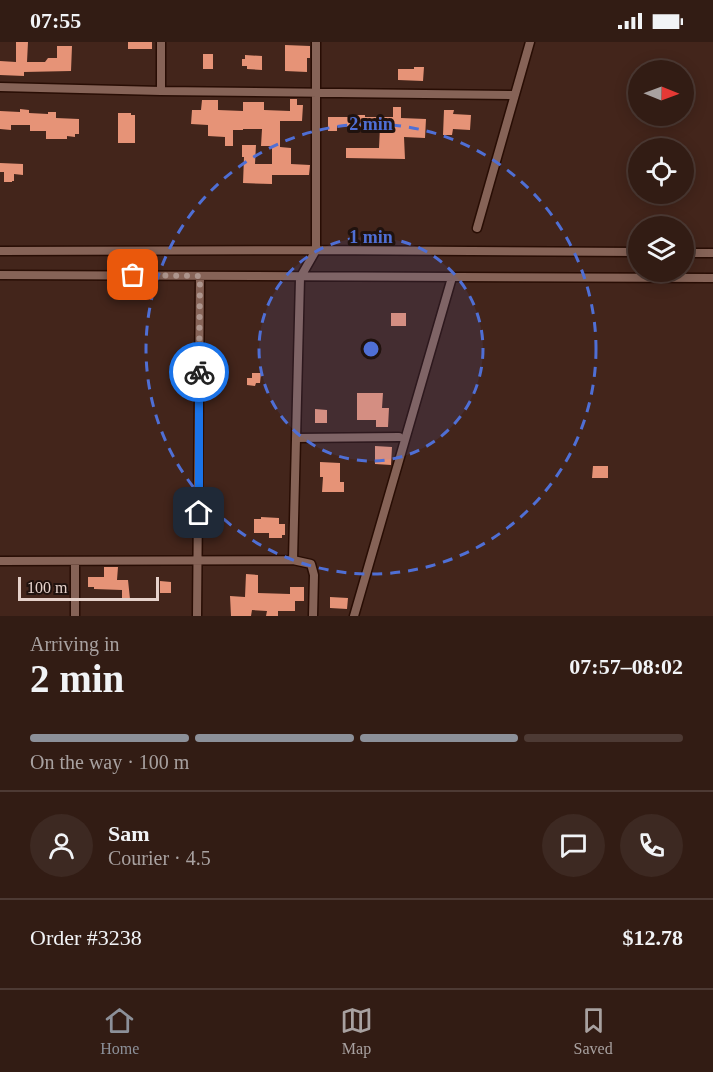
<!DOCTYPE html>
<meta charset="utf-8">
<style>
body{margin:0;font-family:Georgia,serif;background:#3d2922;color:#f1f3f6;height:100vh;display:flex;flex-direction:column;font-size:22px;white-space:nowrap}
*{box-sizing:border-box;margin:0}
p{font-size:20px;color:#a8a1a0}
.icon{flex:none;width:33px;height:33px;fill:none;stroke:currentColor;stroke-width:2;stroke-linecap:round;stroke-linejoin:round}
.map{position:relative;height:574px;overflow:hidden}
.details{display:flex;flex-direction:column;background:#321c14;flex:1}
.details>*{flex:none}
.needle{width:39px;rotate:91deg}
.tools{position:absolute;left:628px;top:18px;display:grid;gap:12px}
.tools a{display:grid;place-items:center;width:66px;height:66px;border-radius:50%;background:#321c14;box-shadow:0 3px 15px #0003,0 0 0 2px #4d3a34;font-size:30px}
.scale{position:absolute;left:18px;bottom:15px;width:141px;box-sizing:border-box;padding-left:6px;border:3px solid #e6d2cb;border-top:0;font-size:16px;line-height:21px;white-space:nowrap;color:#e6d2cb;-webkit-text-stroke:4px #20120e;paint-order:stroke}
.pin{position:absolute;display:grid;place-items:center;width:51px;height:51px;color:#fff;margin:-26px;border-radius:12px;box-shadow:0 3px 9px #0006}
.courier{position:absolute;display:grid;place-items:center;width:60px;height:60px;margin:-30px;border:4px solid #1a73e8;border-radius:50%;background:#fff;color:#222;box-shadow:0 2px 8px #0007}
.head em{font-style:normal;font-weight:600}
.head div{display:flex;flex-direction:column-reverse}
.head{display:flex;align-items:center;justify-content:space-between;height:102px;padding:0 30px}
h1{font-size:39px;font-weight:600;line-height:45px}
.bar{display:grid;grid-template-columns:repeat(4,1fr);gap:9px 6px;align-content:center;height:72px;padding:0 30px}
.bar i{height:8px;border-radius:4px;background:#4d3a34}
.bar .selected{background:#8c9099}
.bar p{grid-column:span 4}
.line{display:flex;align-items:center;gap:15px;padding:0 30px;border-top:2px solid #4d3a34}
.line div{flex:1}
.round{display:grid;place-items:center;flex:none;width:63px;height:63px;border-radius:32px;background:#3d2922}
.status{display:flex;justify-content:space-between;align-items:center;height:42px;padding:0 30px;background:#321c14;direction:ltr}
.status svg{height:16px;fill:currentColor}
.tabs{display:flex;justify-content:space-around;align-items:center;height:84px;border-top:2px solid #4d3a34;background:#321c14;font-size:16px;color:#a8a1a0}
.tabs a{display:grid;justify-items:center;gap:3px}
.tabs .selected{color:#8c9099}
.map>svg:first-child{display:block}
</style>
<div class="status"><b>07:55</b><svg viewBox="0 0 49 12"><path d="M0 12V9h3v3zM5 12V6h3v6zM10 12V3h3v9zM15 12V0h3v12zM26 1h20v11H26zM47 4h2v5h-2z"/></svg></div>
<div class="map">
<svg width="713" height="574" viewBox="0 0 713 574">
<rect width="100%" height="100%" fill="#43251b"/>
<path fill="#e69377" d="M16,0H28L27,20H45L48,16H57V4H72L71,29L24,30V34L0,33V19L16,20Z
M128,0H152V7H128Z
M285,3L310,4V16H307V30L285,29Z
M203,12H213V27H203Z
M245,13L262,14V28L247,27V24H242V17H245Z
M414,25H424L423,39L398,38V27H414Z
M290,57H297V63H303L302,79H280V105L291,106V122L310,123L309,133H272V142L243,141L244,115H242V103H256L255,122H272V104H261L262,87H243V88H233V104H225V95L208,94V83L191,82L192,68H201L202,58H218V68L243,69V60H264V68L290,69Z
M393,65H401V76L426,77L425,96L404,95L405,117L346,116V106H379L380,85L337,84V89H328V75H350V73H365V75H393Z
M20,67L29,68V71L48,72V70H56V76L79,77V92H75V95L67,94V97H46V89H30V83H11V88L0,87V69L20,70Z
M444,68H454L453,72L471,73L470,88L453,87L452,93H443Z
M118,71H131V73H135V101H118Z
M0,121L23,122V133L14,132V139H12V140H4V130H0Z
M391,271H406V284H391Z
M252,331H261L260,341H256L255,344L247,343V336H252Z
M357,351H383L382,366H389L388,385H376V378H357Z
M315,367L327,368V381H315Z
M375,404L392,405L391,423L375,422Z
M320,420L340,421V440H344V450H322L323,435H320Z
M593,424H608V436H592Z
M261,475L279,476V482H285V493H282V496H269V491H254V477H261Z
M104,525H118L117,538H128L130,557H122V548L94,547V545H88V535H104Z
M246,532L258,533V551L290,552V545H304V559H295V569H278V574H266L267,569L252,568L251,574H231L230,554L245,555Z
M160,539L171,540V551H160Z
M330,555L348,556L347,567L330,566Z"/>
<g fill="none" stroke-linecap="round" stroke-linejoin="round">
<defs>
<path id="street" d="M161,0V49
M0,45L161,49L514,53
M477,186L530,0
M0,209L316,208L639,210
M684,211H713
M0,233L713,236
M296,396L399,395
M293,518L300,236L316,208V0
M0,519L293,518L311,522L314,533L313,574
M75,574V519
M197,574L200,234
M354,574L451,239"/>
</defs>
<use href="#street" stroke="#280d04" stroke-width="11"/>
<use href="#street" stroke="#866357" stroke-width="8"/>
</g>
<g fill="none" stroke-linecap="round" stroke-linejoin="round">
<path stroke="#ad958d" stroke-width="6" stroke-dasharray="0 10.8" d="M133,233L200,234L199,330"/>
<path stroke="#1a73e8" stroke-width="8" d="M199,471V330"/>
</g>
<circle cx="371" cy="307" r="112" fill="#4f6fd5" fill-opacity=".12"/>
<g fill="none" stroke="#4f6fd5" stroke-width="3" stroke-dasharray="10 8">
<circle cx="371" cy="307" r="112"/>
<circle cx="371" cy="307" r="225"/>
</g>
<circle cx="371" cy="307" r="9" fill="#4f6fd5" stroke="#20120e" stroke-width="3"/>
<g font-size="18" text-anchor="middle" font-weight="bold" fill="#4f6fd5" stroke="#20120e" stroke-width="6" stroke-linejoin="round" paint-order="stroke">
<text x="371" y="88">2 min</text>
<text x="371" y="201">1 min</text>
</g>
</svg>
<div class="tools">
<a><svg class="needle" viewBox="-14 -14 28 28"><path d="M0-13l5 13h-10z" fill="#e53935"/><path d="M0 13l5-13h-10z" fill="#a8a1a0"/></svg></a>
<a><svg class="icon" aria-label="locate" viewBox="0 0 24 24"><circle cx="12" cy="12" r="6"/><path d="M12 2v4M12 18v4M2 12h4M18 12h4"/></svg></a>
<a><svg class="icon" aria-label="layers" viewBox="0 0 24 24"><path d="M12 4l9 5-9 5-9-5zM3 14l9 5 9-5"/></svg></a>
</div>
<div class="scale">100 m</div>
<div class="pin" style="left:133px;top:233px;background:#ea580c"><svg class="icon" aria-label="bag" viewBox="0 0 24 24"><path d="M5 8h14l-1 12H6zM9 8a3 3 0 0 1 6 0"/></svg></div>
<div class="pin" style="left:199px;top:471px;background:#1f2937"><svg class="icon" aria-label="home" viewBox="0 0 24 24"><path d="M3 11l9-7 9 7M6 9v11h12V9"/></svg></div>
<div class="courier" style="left:199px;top:330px"><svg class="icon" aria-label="bike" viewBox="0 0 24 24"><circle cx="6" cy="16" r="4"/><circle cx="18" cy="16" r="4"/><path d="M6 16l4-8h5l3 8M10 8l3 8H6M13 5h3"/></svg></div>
</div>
<section class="details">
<div class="head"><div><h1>2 min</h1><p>Arriving in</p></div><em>07:57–08:02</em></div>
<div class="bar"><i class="selected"></i><i class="selected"></i><i class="selected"></i><i></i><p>On the way · 100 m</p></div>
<div class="line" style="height:108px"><a class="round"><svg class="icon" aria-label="person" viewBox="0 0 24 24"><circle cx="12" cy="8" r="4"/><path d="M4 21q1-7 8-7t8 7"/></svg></a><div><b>Sam</b><p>Courier · 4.5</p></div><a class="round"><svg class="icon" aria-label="chat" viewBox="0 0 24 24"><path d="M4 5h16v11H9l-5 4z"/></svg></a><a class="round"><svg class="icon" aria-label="phone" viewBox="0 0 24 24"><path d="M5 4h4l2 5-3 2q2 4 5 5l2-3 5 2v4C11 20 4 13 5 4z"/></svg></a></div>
<div class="line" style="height:78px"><div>Order #3238</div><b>$12.78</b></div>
</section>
<nav class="tabs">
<a class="selected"><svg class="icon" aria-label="home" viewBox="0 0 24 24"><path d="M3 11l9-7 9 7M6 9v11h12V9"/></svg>Home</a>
<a><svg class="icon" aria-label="map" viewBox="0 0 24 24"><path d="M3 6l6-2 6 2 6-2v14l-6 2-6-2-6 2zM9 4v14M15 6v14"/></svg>Map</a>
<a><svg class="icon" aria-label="saved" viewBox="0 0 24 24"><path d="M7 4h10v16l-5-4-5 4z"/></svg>Saved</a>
</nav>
